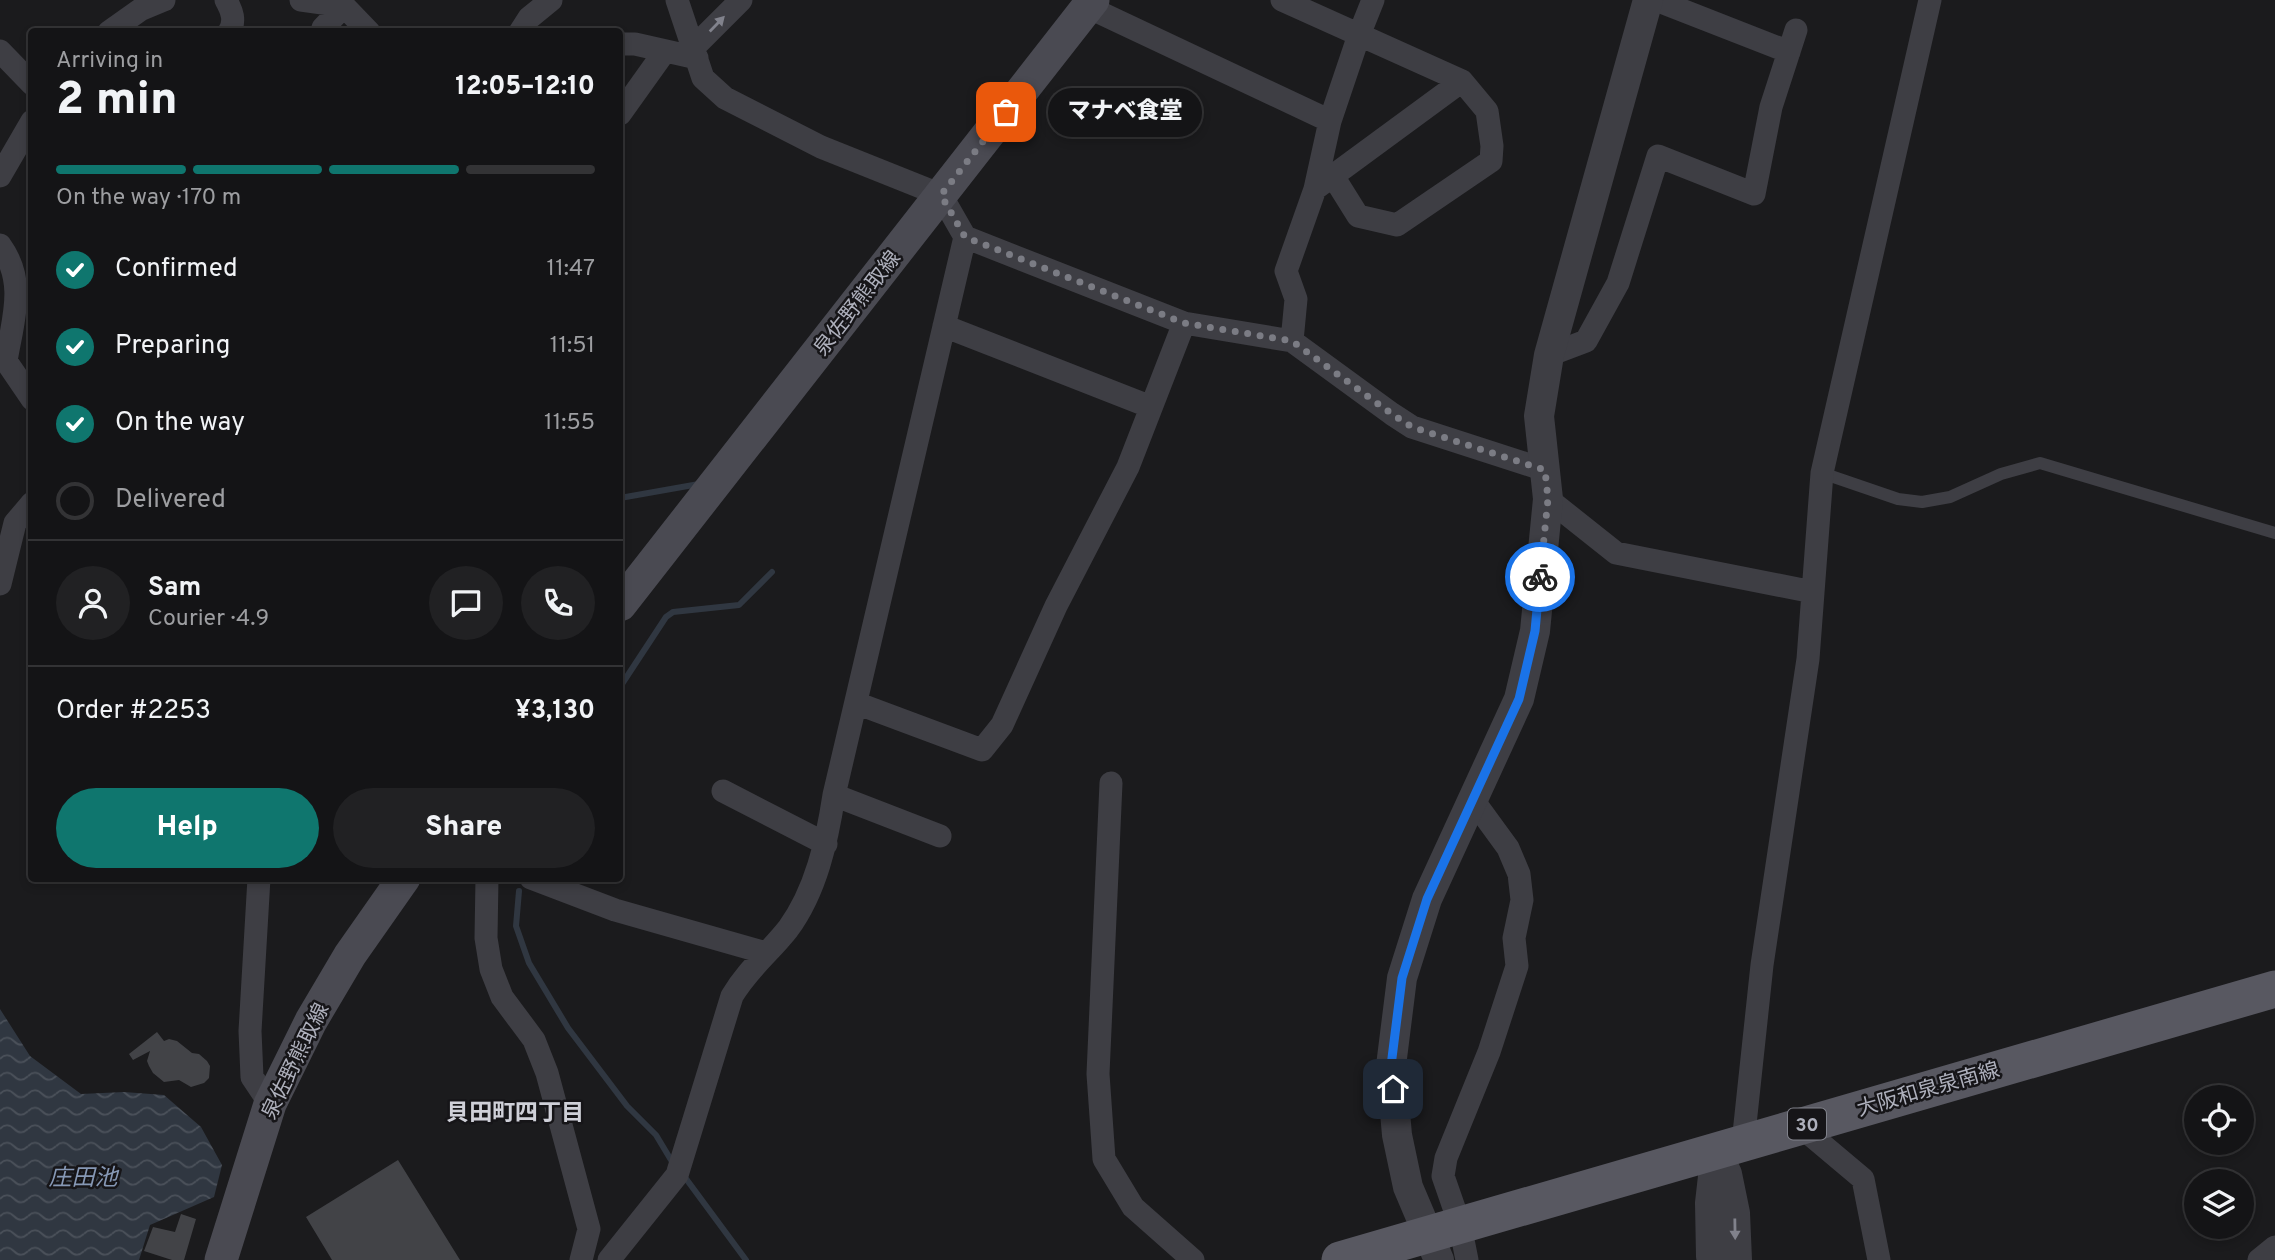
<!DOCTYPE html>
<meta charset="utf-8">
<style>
body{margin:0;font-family:Overpass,"Noto Sans JP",sans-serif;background:#212123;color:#f1f3f6;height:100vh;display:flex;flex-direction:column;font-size:26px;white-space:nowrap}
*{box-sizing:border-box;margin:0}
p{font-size:23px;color:#9d9ea1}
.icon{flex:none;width:38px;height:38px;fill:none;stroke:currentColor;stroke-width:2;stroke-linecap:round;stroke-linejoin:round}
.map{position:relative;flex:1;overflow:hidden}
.sheet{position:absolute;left:28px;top:28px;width:595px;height:854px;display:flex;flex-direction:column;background:#141416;border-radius:7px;box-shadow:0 4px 10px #0003,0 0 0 2px #333335}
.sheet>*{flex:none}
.tools{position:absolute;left:2184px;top:1085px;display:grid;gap:14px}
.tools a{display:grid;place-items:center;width:70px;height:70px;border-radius:50%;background:#141416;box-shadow:0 4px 10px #0003,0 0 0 2px #333335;font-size:35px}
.pin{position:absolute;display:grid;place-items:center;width:60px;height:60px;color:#fff;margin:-30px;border-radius:14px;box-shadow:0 4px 10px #0006}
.courier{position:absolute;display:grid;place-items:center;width:70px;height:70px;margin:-35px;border:5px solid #1a73e8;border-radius:50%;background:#fff;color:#222;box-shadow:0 2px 9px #0007}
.bubble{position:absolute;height:49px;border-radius:24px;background:#141416;box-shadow:0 4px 10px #0003,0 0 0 2px #333335;font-size:23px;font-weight:800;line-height:49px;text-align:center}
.head em{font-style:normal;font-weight:800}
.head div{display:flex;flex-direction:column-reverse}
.head{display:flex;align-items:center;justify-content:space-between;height:119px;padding:0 28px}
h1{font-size:46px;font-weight:800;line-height:52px}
.bar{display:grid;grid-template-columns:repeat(4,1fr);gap:10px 7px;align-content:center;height:84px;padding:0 28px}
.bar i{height:9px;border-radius:5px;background:#333335}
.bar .selected{background:#0f766e}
.bar p{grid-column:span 4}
.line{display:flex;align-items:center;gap:18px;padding:0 28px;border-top:2px solid #333335}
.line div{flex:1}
.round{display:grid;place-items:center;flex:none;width:74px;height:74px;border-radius:37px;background:#212123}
ol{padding:0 28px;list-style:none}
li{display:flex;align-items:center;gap:21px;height:77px}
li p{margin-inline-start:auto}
li .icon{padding:7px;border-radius:50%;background:#0f766e;color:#fff;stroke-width:4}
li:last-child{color:#9d9ea1}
li i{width:38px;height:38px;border:4px solid #333335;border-radius:50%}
.button{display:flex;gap:14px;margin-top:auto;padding:14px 28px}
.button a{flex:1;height:80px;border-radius:42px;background:#0f766e;color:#fff;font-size:28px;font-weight:800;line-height:80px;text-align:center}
.button a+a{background:#212123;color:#f1f3f6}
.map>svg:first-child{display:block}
</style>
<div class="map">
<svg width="2275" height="1260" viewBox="0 0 2275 1260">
<defs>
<pattern id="water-waves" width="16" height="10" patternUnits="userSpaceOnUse" patternTransform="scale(1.75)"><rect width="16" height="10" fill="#303741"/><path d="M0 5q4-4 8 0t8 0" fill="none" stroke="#4b515a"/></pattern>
</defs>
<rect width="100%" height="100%" fill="#1b1b1d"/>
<path fill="url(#water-waves)" d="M0,1009L30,1056L81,1094L124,1092L164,1095L201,1127L222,1165L214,1197L150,1225L139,1260H0Z"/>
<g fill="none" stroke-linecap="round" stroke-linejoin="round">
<path stroke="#303741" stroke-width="6" d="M620,498L699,484
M620,687L666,617L673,612L739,605L772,572
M519,891L516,926L529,963L568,1028L627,1106L656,1135L674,1165
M684,1176L746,1260"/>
</g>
<path fill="#424347" d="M157,1032L164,1041L169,1039L177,1041L192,1053L199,1054L207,1061L210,1066L209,1078L204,1083L191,1087L179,1080L164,1082L153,1073L149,1066L147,1061L150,1051L133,1060L129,1054Z
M398,1160L460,1260H332L306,1217Z
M181,1214L196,1219L184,1260H172L144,1251L153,1227L175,1232Z"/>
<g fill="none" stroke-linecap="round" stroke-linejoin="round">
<path stroke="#3e3e44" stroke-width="12" d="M1822,473L1898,499L1922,502L1950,497L2001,474L2040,463L2275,533"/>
<path stroke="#3e3e44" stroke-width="23" d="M226,0C232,11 236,21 229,32
M301,0L344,6L369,32
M1282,0L1462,81L1487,111L1492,146L1491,161L1397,225L1358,216L1333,176
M1656,0L1789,52
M1088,7L1330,121
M109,32L140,10L164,0
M323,32V28L344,6
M520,32L529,18L551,0
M620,44H635L697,58
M693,48L741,0
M0,51L32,84
M620,114L665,51
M0,176L32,121
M1315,189L1330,121L1359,35L1373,0
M965,237L1184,323L1292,341L1392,414L1412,427L1545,470
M0,245C27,282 13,319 6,361L32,399
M944,326L1151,407
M1292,341L1296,299L1286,271L1315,189L1462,81
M1549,355L1586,341L1618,283L1658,156L1754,194L1771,107L1796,30
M1548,499L1616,553L1813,592
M0,584L15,523L32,503
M856,703L982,750L1002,725L1056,606L1128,467L1184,323
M1111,783L1098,1074L1104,1159L1133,1207L1193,1260
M723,791L826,844
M834,795L940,836
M259,878L250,1031L252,1077L270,1104
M487,878L486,938L491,969L502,997L534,1040L547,1073L589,1229L581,1260
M531,878L615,910L766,953
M1800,1126L1863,1179L1879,1260
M1743,1143L1762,965L1808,659L1822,473L1930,0
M609,1260L677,1175L732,996C748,969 769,953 788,929C816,891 827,841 834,795L965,237L941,195L821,147L725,98L703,78L677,0
M1467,1260L1460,1225L1443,1176L1446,1158L1489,1052L1517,966L1514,938L1522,900L1519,874L1508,848L1473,800
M2259,1260L2275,1247"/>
<path stroke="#3e3e44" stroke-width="30" d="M1716,1151L1727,1174L1735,1213L1737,1260
M1439,1260L1408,1187L1397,1135L1391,1066L1402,978L1427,899L1519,699L1535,631L1548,499L1539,416L1549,355L1648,0
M1714,1260L1711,1256L1710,1203L1715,1159"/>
<path stroke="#4a4a52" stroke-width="33" d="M620,605L1093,0
M221,1260L270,1104L311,1021L350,955L404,878"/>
<path stroke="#585861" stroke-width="37" d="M1340,1260L2275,989"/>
</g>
<defs><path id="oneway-solid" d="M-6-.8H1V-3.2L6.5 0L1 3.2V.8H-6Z" transform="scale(1.75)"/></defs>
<g fill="#81828c">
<use href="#oneway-solid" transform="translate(717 24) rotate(-46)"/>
<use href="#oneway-solid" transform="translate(1735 1229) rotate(89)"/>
</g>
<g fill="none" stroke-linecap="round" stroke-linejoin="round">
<path stroke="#7b7c84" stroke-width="7" stroke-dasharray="0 12.6" d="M1006,112L941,195L965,237L1184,323L1292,341L1392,414L1412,427L1545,470L1548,499L1540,577"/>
<path stroke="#1a73e8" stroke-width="9" d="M1393,1089L1391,1066L1402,978L1427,899L1519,699L1535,631L1540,577"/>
</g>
<g text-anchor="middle" stroke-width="5" stroke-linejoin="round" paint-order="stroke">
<rect fill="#161518" stroke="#80828b" stroke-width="2" x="1788" y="1108.5" width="38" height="31" rx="5"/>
<g font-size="19" font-weight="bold" fill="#aeb0bc">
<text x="1807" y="1131">30</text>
</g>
<g font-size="21" fill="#aeb0bc" stroke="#161518">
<text transform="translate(857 303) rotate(-52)" y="7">泉佐野熊取線</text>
<text transform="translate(295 1061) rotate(-64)" y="7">泉佐野熊取線</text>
<text transform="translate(1928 1089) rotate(-16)" y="7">大阪和泉泉南線</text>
</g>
<g font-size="23" font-weight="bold" fill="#cfd0d8" stroke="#161518">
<text x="515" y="1120">貝田町四丁目</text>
</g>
<g font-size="23" font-style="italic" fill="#8698b5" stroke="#161518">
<text x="83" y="1185">庄田池</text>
</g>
</g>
</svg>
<div class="tools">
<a><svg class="icon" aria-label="locate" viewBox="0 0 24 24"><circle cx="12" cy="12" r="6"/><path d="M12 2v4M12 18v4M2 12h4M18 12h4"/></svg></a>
<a><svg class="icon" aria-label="layers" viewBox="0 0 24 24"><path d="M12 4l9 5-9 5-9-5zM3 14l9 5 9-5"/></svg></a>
</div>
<div class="pin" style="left:1006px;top:112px;background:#ea580c"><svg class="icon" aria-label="bag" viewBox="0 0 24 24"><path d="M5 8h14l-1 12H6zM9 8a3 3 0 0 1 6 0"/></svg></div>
<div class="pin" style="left:1393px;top:1089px;background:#1f2937"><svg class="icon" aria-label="home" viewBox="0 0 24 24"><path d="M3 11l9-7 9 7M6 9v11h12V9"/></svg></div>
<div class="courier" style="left:1540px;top:577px"><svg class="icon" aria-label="bike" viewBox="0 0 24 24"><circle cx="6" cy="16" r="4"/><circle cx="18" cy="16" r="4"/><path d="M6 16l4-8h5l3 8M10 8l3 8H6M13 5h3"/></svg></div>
<div class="bubble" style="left:1048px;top:88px;width:154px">マナベ食堂</div>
<section class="sheet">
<div class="head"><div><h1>2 min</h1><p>Arriving in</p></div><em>12:05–12:10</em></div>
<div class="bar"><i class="selected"></i><i class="selected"></i><i class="selected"></i><i></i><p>On the way · 170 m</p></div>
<ol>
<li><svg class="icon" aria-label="check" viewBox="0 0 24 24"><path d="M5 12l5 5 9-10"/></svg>Confirmed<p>11:47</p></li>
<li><svg class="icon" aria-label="check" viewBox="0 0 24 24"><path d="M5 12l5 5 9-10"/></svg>Preparing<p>11:51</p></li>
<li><svg class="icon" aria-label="check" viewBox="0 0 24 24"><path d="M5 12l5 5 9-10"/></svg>On the way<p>11:55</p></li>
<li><i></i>Delivered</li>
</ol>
<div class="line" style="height:126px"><a class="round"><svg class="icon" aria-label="person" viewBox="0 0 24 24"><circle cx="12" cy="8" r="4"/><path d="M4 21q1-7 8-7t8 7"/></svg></a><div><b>Sam</b><p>Courier · 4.9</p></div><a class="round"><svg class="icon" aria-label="chat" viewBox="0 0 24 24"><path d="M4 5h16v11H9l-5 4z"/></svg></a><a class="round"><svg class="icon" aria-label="phone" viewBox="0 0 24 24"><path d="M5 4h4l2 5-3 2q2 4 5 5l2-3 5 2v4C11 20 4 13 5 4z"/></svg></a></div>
<div class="line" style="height:91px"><div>Order #2253</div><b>¥3,130</b></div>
<div class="button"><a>Help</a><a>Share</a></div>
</section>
</div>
